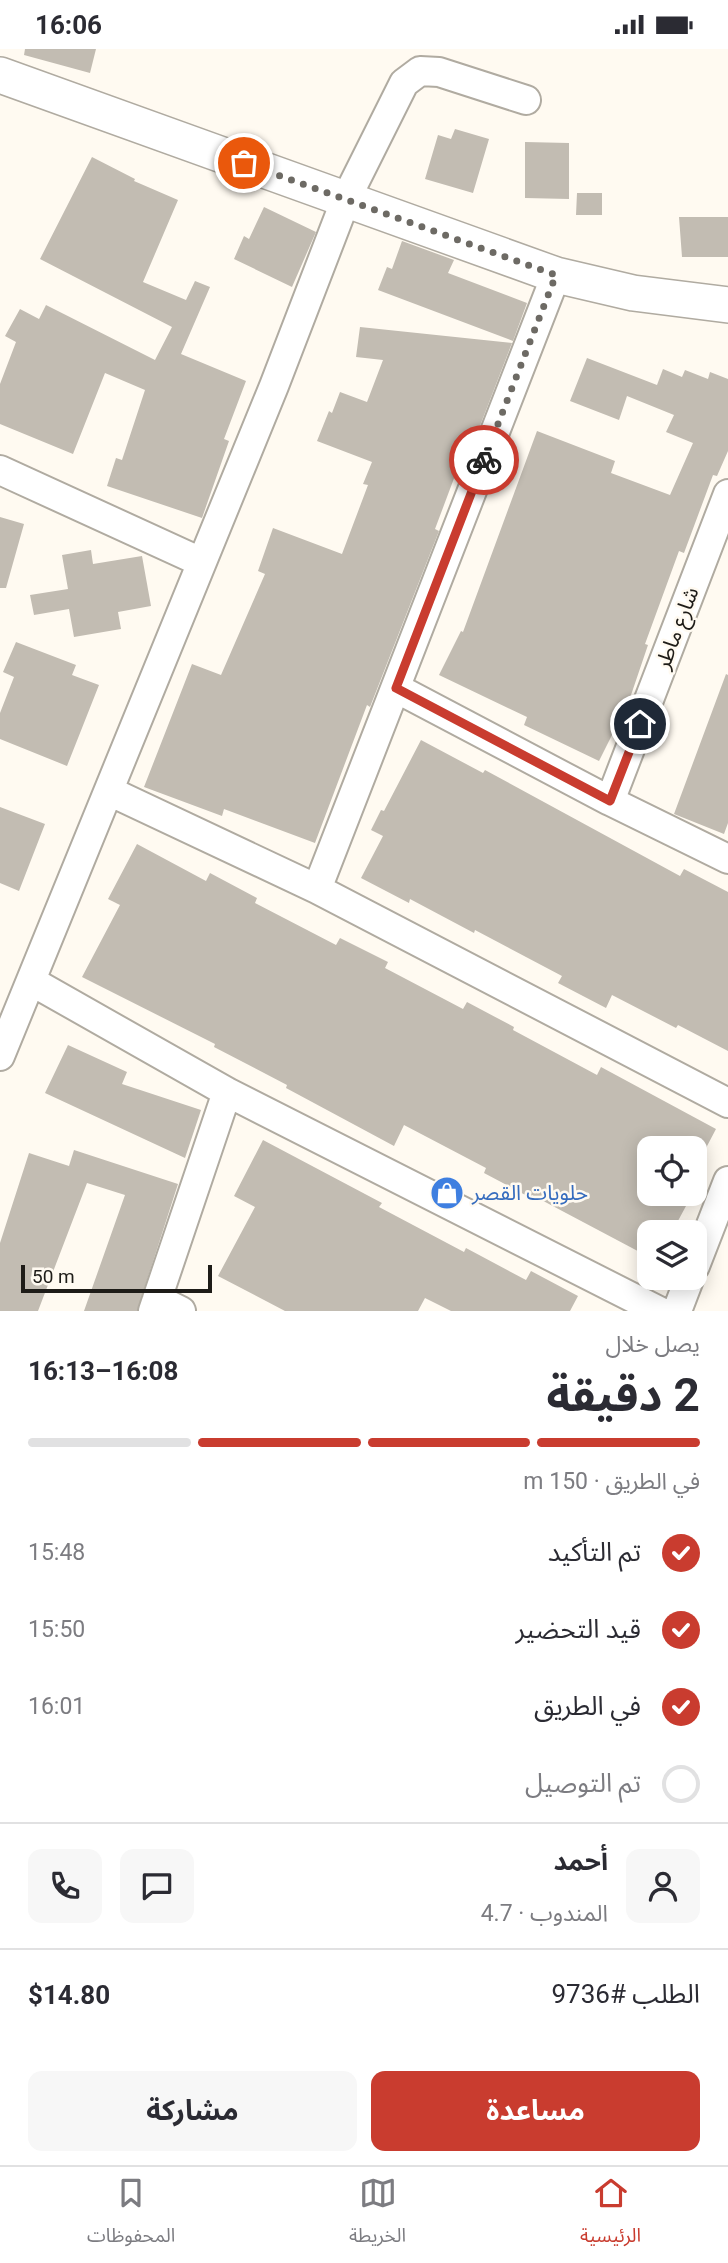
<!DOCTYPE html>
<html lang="ar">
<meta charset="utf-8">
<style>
body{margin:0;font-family:Roboto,"Noto Sans Arabic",sans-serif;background:#f7f7f7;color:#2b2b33;direction:rtl;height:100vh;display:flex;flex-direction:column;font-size:26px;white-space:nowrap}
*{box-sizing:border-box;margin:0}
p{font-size:23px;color:#7c7c81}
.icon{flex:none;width:38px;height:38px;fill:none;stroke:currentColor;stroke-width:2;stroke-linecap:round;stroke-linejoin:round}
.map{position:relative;height:1262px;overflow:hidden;direction:ltr}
.side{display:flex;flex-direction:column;background:#fff;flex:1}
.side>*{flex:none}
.buttons{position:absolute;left:637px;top:1087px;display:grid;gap:14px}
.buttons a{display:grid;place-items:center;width:70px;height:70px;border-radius:14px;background:#fff;box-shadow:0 4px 18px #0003;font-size:35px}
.scale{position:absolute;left:21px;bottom:18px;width:191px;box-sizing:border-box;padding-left:7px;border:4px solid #1e1c18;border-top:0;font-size:19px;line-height:24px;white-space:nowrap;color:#1e1c18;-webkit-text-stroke:5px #fffaf1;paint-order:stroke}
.pin{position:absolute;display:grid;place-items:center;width:60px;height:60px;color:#fff;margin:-30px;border:4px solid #fff;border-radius:50%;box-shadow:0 2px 7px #0007}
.courier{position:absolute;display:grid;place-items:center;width:70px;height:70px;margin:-35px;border:5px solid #c93c2f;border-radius:50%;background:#fff;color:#222;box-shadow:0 2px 9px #0007}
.head em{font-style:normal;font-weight:700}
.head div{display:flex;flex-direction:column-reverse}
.head{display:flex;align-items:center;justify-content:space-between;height:119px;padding:0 28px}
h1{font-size:46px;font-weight:700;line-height:52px}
.bar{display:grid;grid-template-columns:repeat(4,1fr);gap:10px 7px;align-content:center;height:84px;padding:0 28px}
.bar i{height:9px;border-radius:5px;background:#e1e1e2}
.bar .on{background:#c93c2f}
.bar p{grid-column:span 4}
.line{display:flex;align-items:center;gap:18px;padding:0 28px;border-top:2px solid #e1e1e2}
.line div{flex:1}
.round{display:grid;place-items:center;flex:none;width:74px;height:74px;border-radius:14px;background:#f7f7f7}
ol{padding:0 28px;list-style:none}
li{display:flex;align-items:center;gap:21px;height:77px}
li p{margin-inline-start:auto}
li .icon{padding:7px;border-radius:50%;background:#c93c2f;color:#fff;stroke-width:4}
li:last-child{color:#7c7c81}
li i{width:38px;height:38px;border:4px solid #e1e1e2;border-radius:50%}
.action{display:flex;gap:14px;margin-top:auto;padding:14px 28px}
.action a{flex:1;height:80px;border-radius:14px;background:#c93c2f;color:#fff;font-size:28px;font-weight:700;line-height:80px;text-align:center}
.action a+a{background:#f7f7f7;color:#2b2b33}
.status{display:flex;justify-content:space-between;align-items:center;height:49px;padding:0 35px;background:#fff;direction:ltr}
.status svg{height:19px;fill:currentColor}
.tabs{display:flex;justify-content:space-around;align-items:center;height:98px;border-top:2px solid #e1e1e2;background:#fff;font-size:19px;color:#7c7c81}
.tabs a{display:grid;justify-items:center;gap:4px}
.tabs .on{color:#c93c2f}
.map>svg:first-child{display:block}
</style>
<div class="status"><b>16:06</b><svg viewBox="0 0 49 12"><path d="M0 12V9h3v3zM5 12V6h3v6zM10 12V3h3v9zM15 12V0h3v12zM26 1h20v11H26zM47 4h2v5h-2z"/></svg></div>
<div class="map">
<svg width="728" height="1262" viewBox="0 0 728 1262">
<rect width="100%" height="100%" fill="#fffaf1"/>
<path fill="#c2bcb2" d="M25,0H96L90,24L24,6Z
M455,80L489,90L473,144L425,130L438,86L451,90Z
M525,93L569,94V150L525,149Z
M92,108L135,130L134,132L178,151L143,233L186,251L195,232L210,238L181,305L246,332L224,390L229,392L202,469L107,437L116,409L122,411L145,341L105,324L73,405L0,375V335L16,293L5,287L20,260L39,270L46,256L155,311L172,278L40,210Z
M577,144H602V166H576Z
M264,158L316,183L292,238L234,210L244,187L249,190Z
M679,168H728V208H682Z
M402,192L454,211L448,224L527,254L513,292L378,241L387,218L392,220Z
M360,278L512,294L464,418L459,416L435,480L439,482L370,658L367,656L315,794L224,760L222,767L144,738L192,615L221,626L265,525L258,522L273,479L342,505L368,436L363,435L372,413L317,392L329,362L332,364L340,343L367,353L383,311L356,308Z
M587,309L657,336L663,320L682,328L685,321L708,330L710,323L728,330V402L717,427L713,426L684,504L679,502L645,595L648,596L629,652L599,712L524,676L527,668L439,626L461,582L463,583L537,382L615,412L611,424L670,446L693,394L666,383L674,366L627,347L619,371L570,352Z
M0,468L24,475L6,539H0Z
M91,501L93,515L142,507L151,557L118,563L121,580L74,588L69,560L34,566L30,546L68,540L62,506Z
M16,593L76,616L72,626L99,636L67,717L0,690V664L14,628L3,623Z
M726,625L728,626V774L724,785L674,765Z
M421,691L483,724L485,721L680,827L684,820L728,843V1002L678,976L676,979L612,946L606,959L558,934L562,927L475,881L474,884L410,850L409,854L361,829L383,787L371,781L381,761L384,762Z
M0,758L45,775L19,842L0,834Z
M137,795L206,832L210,824L257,849L255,854L336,896L340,889L388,913L385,919L463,960L467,953L514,978L513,981L597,1026L601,1018L716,1080L706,1099H649V1144H662L686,1157L672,1183H649V1208L532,1146L531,1149L484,1124L486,1119L404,1076L394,1097L286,1039L287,1036L214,998L215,995L82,928L120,856L108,850Z
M68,996L127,1023L122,1035L201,1061L185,1109L45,1044Z
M263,1091L382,1154L379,1158L464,1203L466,1199L526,1231L531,1222L578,1247L570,1262H451L425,1249L418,1262H285L218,1227L255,1158L234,1147Z
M74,1101L178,1135L137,1262H84L125,1146L87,1134L38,1262H0V1194L29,1104L69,1117Z"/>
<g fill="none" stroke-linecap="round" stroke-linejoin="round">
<defs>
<path id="minor" d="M0,421L201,513
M396,639L610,752L728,810
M109,742L317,840L728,1054
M610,752L728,445
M317,840L556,226
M31,932L227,1043L659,1262
M0,1007L274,337L346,150L404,34L420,22L439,23L526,51
M695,1217L728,1132
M157,1250L181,1262
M153,1262L227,1043
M677,1262L690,1228"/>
<path id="major" d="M0,26L556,226L633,244L728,256"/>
</defs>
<use href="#minor" stroke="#b0aba1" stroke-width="32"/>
<use href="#major" stroke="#b0aba1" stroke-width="38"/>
<use href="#minor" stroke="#fff" stroke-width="28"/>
<use href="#major" stroke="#fff" stroke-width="35"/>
</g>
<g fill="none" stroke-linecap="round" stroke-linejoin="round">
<path stroke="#6d6a64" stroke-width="7" stroke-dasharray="0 12.6" d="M244,114L556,226L484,411"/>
<path stroke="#c93c2f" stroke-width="9" d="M484,411L396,639L610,752L640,675"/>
</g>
<defs>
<symbol id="shop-disc" viewBox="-11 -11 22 22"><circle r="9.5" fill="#3f7fe0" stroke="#fffaf1"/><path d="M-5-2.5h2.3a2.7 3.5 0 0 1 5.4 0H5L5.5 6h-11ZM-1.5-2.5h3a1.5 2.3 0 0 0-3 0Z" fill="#fff"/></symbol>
</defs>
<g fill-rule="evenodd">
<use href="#shop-disc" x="428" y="1125" width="38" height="38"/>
</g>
<g text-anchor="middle" stroke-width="5" stroke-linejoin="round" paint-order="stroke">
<g font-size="21" fill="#1e1c18" stroke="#fffaf1">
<text transform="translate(677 579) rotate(-69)" y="7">شارع ماطر</text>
</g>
<g font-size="21" fill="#366cbe" stroke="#fffaf1" text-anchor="start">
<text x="472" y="1151">حلويات القصر</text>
</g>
</g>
</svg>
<div class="buttons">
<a><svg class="icon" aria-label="locate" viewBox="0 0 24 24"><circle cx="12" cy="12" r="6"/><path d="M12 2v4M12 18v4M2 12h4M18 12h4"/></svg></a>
<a><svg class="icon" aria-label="layers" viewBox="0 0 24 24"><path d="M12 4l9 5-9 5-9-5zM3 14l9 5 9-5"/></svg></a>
</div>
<div class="scale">50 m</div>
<div class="pin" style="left:244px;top:114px;background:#ea580c"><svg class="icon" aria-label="bag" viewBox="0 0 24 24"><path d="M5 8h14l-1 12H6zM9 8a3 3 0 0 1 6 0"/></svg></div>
<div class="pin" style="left:640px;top:675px;background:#1f2937"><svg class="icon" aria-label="home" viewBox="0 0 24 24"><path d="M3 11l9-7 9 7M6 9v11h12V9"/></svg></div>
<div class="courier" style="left:484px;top:411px"><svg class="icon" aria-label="bike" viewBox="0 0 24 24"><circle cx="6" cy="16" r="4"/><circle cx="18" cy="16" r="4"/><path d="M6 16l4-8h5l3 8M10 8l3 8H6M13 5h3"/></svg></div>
</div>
<section class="side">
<div class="head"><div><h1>2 دقيقة</h1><p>يصل خلال</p></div><em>16:08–16:13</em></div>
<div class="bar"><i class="on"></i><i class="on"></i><i class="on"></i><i></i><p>في الطريق · 150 m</p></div>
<ol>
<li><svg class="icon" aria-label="check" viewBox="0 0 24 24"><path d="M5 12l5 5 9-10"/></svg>تم التأكيد<p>15:48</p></li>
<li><svg class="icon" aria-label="check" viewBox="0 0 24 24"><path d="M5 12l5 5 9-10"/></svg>قيد التحضير<p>15:50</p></li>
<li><svg class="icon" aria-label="check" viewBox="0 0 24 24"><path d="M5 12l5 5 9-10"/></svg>في الطريق<p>16:01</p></li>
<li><i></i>تم التوصيل</li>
</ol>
<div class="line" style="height:126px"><a class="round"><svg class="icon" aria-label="person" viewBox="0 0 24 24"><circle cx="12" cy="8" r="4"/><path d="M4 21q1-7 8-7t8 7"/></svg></a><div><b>أحمد</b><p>المندوب · 4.7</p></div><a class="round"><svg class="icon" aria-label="chat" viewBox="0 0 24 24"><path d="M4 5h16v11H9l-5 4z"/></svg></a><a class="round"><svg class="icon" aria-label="phone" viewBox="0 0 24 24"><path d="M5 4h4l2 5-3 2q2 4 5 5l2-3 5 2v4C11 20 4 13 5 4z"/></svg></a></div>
<div class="line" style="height:91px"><div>الطلب #9736</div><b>$14.80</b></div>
<div class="action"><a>مساعدة</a><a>مشاركة</a></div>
</section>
<nav class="tabs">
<a class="on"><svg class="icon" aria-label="home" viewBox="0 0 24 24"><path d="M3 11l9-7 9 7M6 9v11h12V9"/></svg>الرئيسية</a>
<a><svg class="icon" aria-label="map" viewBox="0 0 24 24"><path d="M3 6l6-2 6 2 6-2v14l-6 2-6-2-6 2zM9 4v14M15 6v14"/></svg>الخريطة</a>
<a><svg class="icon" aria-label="saved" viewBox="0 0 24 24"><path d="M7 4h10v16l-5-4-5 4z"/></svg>المحفوظات</a>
</nav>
